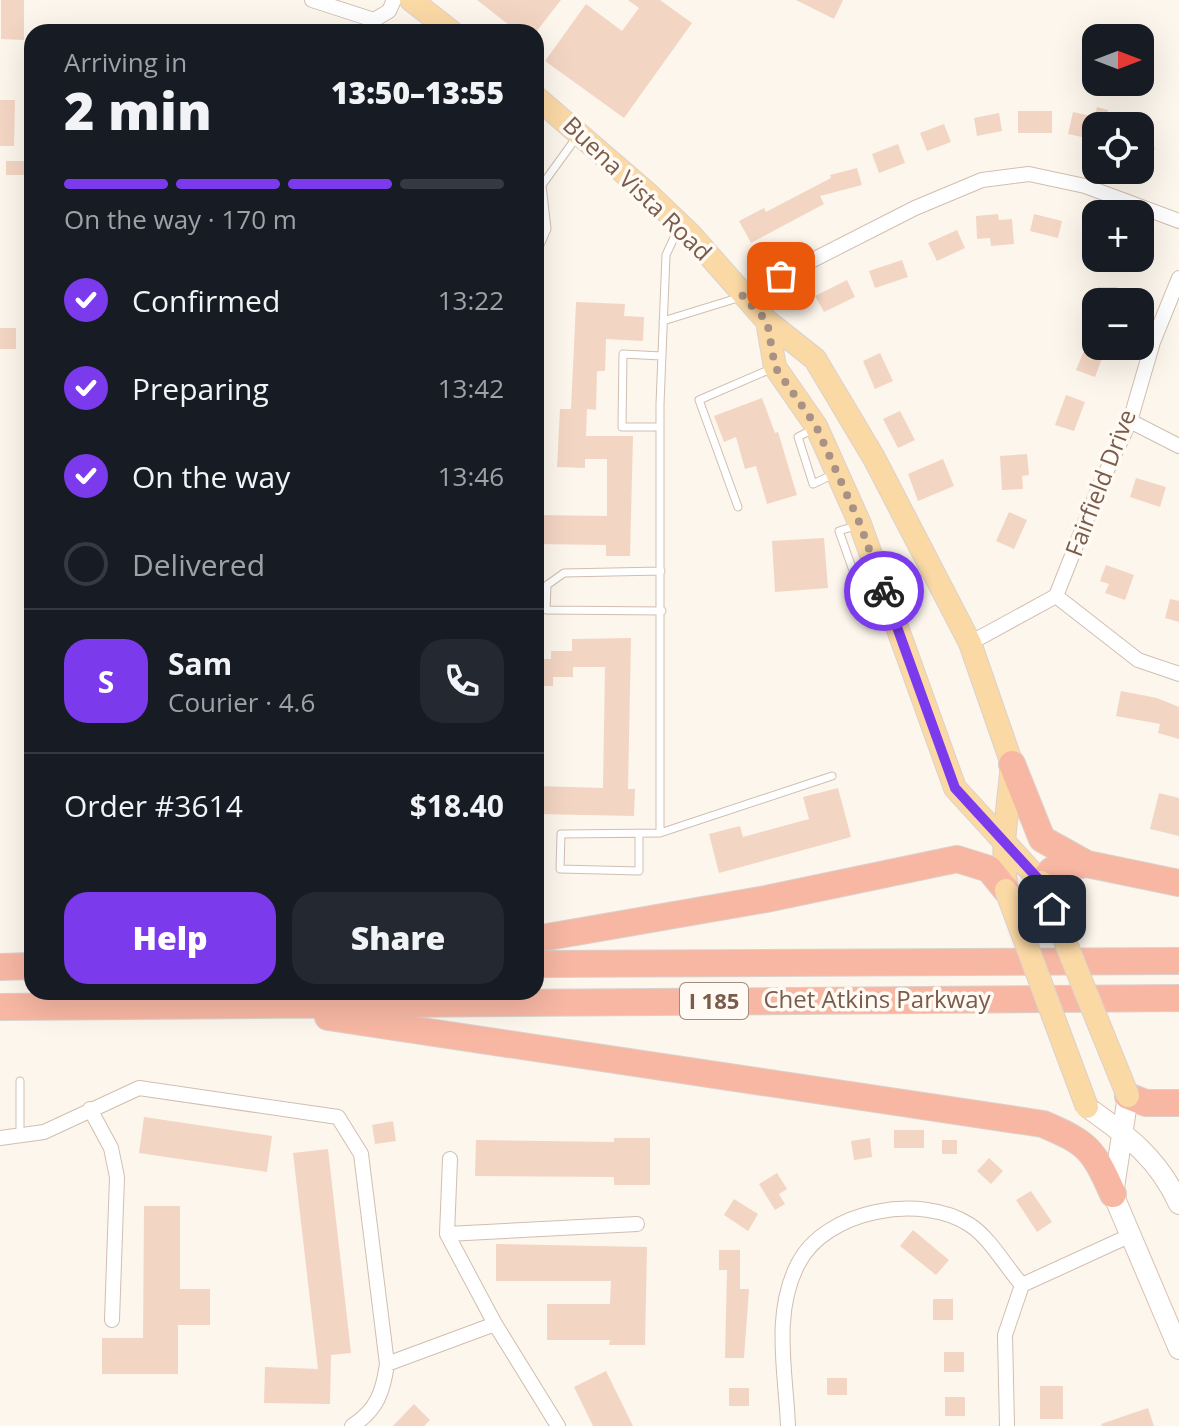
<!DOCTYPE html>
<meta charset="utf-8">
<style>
body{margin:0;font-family:"Open Sans",sans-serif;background:#242831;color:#f1f3f6;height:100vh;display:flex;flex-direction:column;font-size:30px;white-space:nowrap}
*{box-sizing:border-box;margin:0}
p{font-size:26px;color:#9ea1a6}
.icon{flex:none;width:44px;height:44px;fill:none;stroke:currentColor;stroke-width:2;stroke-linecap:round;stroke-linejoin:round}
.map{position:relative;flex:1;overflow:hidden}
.sheet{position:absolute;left:24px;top:24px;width:520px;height:976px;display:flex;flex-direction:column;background:#171b24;border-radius:24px;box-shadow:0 8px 32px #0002}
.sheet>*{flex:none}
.needle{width:52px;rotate:90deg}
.fabs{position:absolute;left:1082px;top:24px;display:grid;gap:16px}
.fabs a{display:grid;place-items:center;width:72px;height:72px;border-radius:16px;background:#171b24;box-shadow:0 8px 32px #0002;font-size:40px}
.pin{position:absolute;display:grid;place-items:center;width:68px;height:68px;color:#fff;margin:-34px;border-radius:16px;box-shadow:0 4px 12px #0006}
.courier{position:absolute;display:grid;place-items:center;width:80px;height:80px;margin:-40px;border:6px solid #7c3aed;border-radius:50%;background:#fff;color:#222;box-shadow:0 2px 10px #0007}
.headline em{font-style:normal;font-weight:800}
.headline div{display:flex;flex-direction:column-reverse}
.headline{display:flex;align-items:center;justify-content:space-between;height:136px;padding:0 40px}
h1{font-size:52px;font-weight:800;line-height:60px}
.bar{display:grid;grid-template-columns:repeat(4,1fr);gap:12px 8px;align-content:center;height:96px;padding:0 40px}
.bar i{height:10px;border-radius:6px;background:#363941}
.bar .current{background:#7c3aed}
.bar p{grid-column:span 4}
.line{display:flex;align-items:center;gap:20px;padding:0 40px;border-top:2px solid #363941}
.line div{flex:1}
.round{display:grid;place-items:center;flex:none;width:84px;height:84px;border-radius:24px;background:#242831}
ol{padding:0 40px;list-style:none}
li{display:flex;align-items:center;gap:24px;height:88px}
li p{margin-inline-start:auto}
li .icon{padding:8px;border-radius:50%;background:#7c3aed;color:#fff;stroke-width:4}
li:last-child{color:#9ea1a6}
li i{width:44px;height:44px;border:4px solid #363941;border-radius:50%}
.cta{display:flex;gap:16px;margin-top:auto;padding:16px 40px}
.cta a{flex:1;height:92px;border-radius:24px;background:#7c3aed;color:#fff;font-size:32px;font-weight:800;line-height:92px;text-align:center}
.cta a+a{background:#242831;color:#f1f3f6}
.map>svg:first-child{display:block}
</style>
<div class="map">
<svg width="1179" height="1426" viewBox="0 0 1179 1426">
<rect width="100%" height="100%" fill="#fdf6ec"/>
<path fill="#f3d5c3" d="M1,0H24V40L1,39Z
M477,0H561L536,32H518Z
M628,0H660L692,23L624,118L545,61L586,4L622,31L639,8Z
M796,0H843L834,19Z
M0,100H15L14,146H0Z
M1097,107L1108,110L1104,126H1096V140L1068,134L1073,112L1095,117Z
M1018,111H1052V133H1018Z
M999,113L1002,131L977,136L974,118Z
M944,124L951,142L927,151L920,133Z
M1151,133L1155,150L1140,153V135Z
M898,144L905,163L879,173L872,154Z
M6,161H27V175H6Z
M857,168L862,185L820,196L824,204L751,243L739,221L764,208L766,212L831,178L830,175Z
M998,214L999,220L1012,219L1014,244L991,246L990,238L977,239L976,216Z
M1034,214L1062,221L1058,238L1030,231Z
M957,230L965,248L937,261L928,243Z
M902,260L908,277L875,288L869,271Z
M847,280L855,297L824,312L815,296Z
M1098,287H1117V302H1098Z
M576,302L625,304L624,316L644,317L643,341L606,339L605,371H597L596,410L587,409L586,436H633L630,556H606V545L536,544V515L607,516V459H585V468L557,467L560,409H571Z
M0,328H16V349H0Z
M1088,341L1106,348L1095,377L1076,370Z
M880,353L893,381L875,389L863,361Z
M1066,395L1085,402L1074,431L1055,425Z
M762,398L775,433L778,432L797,495L767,504L756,466L745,469L736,437L724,442L714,416Z
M900,411L915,440L898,448L883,419Z
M1027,454L1029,475L1022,476L1023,489L1002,490L1000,456Z
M943,459L954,486L918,501L908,474Z
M1136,478L1166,487L1160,507L1130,497Z
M1009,512L1027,520L1014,549L996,541Z
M824,538L828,588L775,592L772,541Z
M1106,565L1134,575L1125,600L1105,593L1109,584L1100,581Z
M1170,599L1179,601V622L1165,618Z
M631,638L628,789H635L634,816L536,814V786L603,788L605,667H573V677H553V686H536V659H551V651H572V639Z
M1121,691L1157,698L1179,707V739L1158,733L1160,724L1116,716Z
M838,788L851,837L719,873L709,834L740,826L743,837L809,819L803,797Z
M1159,793L1179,798V836L1150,829Z
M144,1117L272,1136L267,1172L139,1153Z
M393,1121L396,1141L375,1144L372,1125Z
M894,1130H924V1148H894Z
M614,1138H650V1185H614V1177L475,1176L476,1140L614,1142Z
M870,1138L872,1157L854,1160L851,1141Z
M942,1140H957V1154H942Z
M328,1149L351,1353L331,1355L330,1404L264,1403L265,1367L318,1369L293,1153Z
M989,1158L1003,1171L991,1184L977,1171Z
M777,1173L787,1189L779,1194L785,1204L775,1210L759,1184Z
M1031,1191L1052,1222L1037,1232L1016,1200Z
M734,1199L758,1214L748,1231L724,1215Z
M144,1206H180V1289H210V1325H178V1374H102V1338H143Z
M913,1230L949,1260L936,1275L900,1246Z
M496,1244L647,1247L645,1345H609L610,1340H547V1304H610L611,1281H496Z
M719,1250H740V1289H749L744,1358H725L727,1270H719Z
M933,1299H953V1320H933Z
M944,1352H964V1372H944Z
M606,1371L633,1426H593L574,1387Z
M827,1378H847V1395H827Z
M1040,1386H1063V1419H1040Z
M729,1388H749V1406H729Z
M945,1397H965V1416H945Z
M414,1404L430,1420L424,1426H393Z
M1148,1408L1154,1426H1102L1101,1424Z"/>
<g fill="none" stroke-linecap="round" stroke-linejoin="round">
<defs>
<path id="lane" d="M536,254L547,229L542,185L576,138
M663,321L741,297
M660,427H622L623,354L661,356
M815,428L798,437L813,484L834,474
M738,507L699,400L773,368
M858,525L839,531L856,579L876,576
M661,571L564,573L547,585L546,610L662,611
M639,833V871L560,869L561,834L660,833V404L666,255L678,229
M660,833L832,776
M20,1081V1135"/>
<path id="street" d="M312,0L374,20L389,11L394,0
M742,296L915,208L982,180L1029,174L1085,186L1179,221
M1130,421L1179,446
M1056,596L1138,660L1179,674
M970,643L1056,596L1100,485L1130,421L1153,342L1179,278
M90,1109L111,1148L117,1177L112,1320
M0,1138L44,1132L139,1088L338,1117L361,1154L387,1364C383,1392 377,1410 352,1426
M450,1159L447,1234L495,1324L558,1426
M447,1234L637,1224
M1022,1285L1129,1236
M387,1364L495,1324
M788,1426C786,1373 772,1314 798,1264C826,1209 922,1193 970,1225C990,1238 1006,1267 1022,1285
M1007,1426L1005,1335L1022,1285"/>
<path id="secondary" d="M1128,1096L1113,1194L1179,1349
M1087,1107C1128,1136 1158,1158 1179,1204"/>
<path id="primary" d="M411,0L452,32
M536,97L646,192L691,235L767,321L815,359L874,458L970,643L1012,764L1004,840L1006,890
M767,321L775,367L816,426L860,524L955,788L1041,882"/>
<path id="highway" d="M1012,764L1042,839L1087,864
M1041,882L1052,870L1087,864L1179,883
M536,939L766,899L957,859L989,869L1006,890
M536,964L1179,961
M0,967L32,966
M0,1007L1179,998
M328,1017L1043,1124C1088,1143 1093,1149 1113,1194
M1128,1096L1146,1103H1179"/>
</defs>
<use href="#lane" stroke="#d1beb0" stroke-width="9"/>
<use href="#street" stroke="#d1beb0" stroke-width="16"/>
<use href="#secondary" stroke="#d6c0b0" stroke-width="22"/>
<use href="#primary" stroke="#dad1cd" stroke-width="24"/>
<use href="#highway" stroke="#dad1cd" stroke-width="28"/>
<use href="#lane" stroke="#fff" stroke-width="7"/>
<use href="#street" stroke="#fff" stroke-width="14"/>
<use href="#secondary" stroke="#fff" stroke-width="20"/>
<use href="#primary" stroke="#fbd9a5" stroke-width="22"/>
<use href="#highway" stroke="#f7b7a3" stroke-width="26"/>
<defs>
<path id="primary-bridge" d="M1041,882L1128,1096
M1006,890L1087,1107"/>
</defs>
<use href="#primary-bridge" stroke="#dad1cd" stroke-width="24" stroke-linecap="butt"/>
<use href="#primary-bridge" stroke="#fbd9a5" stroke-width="22"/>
</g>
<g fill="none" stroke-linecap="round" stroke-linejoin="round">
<path stroke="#a89285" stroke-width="8" stroke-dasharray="0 14.4" d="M781,276L742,296L767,321L775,367L816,426L860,524L884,591"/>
<path stroke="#7c3aed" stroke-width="10" d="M884,591L955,788L1041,882L1052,909"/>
</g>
<g text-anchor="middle" stroke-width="7" stroke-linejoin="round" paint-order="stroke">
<rect fill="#fffaf3" stroke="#a28b7f" stroke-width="2" x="680" y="983" width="68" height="36" rx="6"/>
<g font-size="22" font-weight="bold" fill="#7a5c4d">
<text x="714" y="1009">I 185</text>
</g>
<g font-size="24" fill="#7a5c4d" stroke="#fffaf3">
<text transform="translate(637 189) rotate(44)" y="8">Buena Vista Road</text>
<text transform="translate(1101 483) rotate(-69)" y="8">Fairfield Drive</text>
<text x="877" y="1008">Chet Atkins Parkway</text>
</g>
</g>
</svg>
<div class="fabs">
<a><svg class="needle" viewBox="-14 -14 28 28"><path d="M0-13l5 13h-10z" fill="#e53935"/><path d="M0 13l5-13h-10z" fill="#9ea1a6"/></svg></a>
<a><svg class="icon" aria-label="locate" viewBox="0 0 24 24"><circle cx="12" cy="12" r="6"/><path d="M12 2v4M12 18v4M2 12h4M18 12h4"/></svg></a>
<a>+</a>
<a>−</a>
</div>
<div class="pin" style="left:781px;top:276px;background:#ea580c"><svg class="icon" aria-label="bag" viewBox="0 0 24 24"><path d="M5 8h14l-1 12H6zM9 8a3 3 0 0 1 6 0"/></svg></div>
<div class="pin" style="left:1052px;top:909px;background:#1f2937"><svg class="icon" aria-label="home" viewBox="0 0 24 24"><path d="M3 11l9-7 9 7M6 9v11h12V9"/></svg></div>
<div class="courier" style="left:884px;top:591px"><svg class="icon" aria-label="bike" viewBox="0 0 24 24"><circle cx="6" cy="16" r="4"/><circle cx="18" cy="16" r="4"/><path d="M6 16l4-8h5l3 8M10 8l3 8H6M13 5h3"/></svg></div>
<section class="sheet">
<div class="headline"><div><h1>2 min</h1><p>Arriving in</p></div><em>13:50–13:55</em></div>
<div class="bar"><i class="current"></i><i class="current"></i><i class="current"></i><i></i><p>On the way · 170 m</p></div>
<ol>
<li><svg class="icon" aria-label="check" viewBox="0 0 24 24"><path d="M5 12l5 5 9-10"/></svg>Confirmed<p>13:22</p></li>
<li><svg class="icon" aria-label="check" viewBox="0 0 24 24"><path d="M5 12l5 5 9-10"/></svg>Preparing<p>13:42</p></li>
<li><svg class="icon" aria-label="check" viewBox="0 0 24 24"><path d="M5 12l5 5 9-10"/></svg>On the way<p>13:46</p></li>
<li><i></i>Delivered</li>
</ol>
<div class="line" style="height:144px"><b class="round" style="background:#7c3aed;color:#fff">S</b><div><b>Sam</b><p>Courier · 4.6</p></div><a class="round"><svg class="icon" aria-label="phone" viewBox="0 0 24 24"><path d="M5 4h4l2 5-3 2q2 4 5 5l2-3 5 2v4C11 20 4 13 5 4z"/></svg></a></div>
<div class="line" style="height:104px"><div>Order #3614</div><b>$18.40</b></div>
<div class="cta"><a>Help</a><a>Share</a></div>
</section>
</div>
